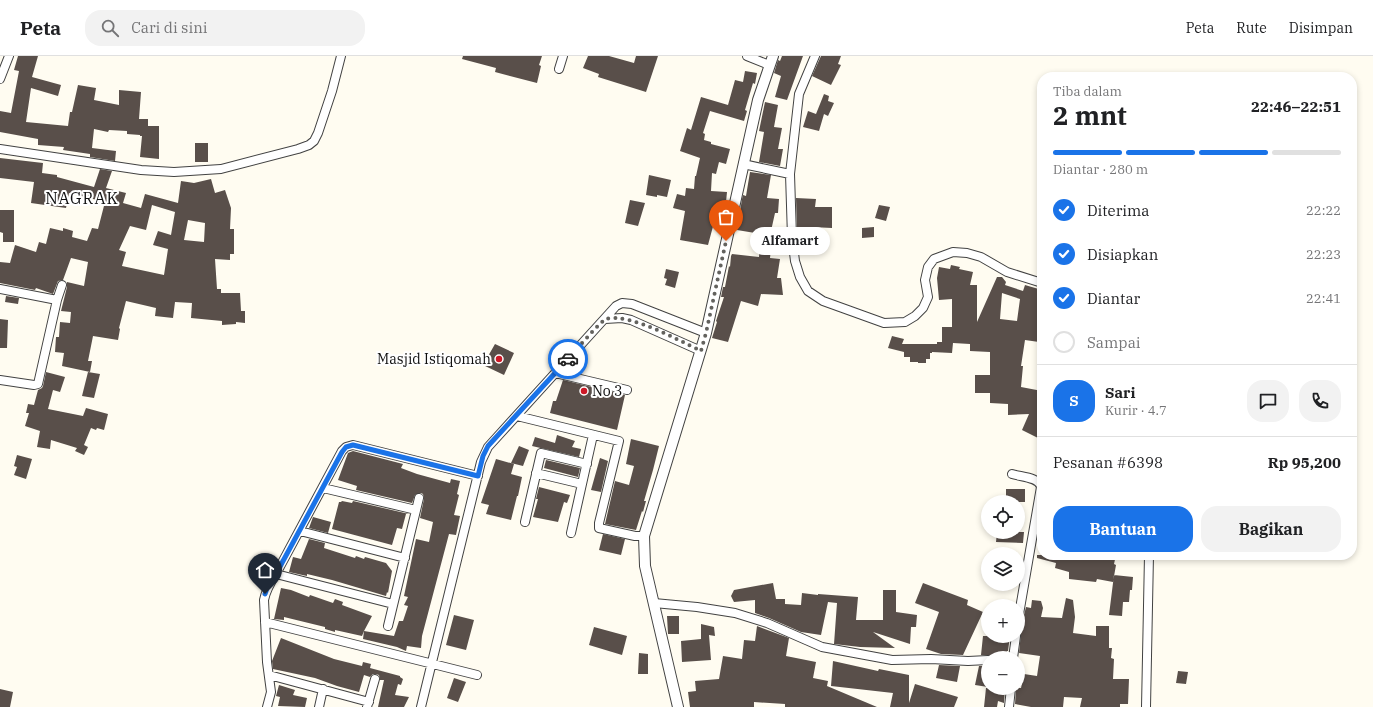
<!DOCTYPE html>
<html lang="id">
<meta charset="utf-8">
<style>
body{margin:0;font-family:"IBM Plex Serif",serif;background:#f2f2f2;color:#202124;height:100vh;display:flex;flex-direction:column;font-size:15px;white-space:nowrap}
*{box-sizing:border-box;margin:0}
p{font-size:13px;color:#757577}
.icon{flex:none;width:22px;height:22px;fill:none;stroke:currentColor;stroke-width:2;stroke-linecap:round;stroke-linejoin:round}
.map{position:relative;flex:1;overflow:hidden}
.drawer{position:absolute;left:1037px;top:16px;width:320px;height:488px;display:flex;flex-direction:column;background:#fff;border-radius:16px;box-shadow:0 2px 6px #0003}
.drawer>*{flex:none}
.fabs{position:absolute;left:981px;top:439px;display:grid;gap:8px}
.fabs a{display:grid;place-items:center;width:44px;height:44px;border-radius:50%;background:#fff;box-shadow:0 2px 6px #0003;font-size:20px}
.pin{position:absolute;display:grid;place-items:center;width:34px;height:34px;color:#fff;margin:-41px -17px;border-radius:50% 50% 50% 0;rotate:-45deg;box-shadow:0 0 4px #0007}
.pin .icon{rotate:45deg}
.courier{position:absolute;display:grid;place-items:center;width:40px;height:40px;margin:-20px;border:3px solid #1a73e8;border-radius:50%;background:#fff;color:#222;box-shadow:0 1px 5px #0007}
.bubble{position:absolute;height:28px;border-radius:14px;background:#fff;box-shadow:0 2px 6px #0003;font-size:13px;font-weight:700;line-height:28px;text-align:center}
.head em{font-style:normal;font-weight:700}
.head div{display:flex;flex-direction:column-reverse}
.head{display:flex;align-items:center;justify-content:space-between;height:68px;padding:0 16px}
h1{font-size:26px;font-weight:700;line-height:30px}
.bar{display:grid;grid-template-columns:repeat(4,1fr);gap:6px 4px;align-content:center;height:48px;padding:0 16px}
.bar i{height:5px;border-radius:3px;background:#e0e0e0}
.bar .on{background:#1a73e8}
.bar p{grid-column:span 4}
.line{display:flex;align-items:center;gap:10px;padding:0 16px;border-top:1px solid #e0e0e0}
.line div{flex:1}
.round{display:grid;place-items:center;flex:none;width:42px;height:42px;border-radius:16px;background:#f2f2f2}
ol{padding:0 16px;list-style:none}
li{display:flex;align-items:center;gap:12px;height:44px}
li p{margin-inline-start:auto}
li .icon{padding:4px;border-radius:50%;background:#1a73e8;color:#fff;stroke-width:4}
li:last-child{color:#757577}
li i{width:22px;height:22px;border:2px solid #e0e0e0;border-radius:50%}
.action{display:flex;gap:8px;margin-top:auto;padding:8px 16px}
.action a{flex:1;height:46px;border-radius:16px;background:#1a73e8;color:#fff;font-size:16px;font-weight:700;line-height:46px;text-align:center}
.action a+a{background:#f2f2f2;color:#202124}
header{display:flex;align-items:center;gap:24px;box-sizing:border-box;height:56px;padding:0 20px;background:#fff;border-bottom:1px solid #e0e0e0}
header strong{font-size:19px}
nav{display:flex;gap:22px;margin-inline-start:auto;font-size:14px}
.search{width:280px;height:36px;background:#f2f2f2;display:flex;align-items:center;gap:10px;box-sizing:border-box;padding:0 14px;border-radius:16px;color:#757577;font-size:15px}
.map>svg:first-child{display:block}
</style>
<header>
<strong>Peta</strong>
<div class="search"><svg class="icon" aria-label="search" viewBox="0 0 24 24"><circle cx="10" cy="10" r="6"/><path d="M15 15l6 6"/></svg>Cari di sini</div>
<nav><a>Peta</a><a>Rute</a><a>Disimpan</a></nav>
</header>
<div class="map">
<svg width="1373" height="651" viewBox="0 0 1373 651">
<rect width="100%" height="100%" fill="#fffcf1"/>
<path fill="#594f4a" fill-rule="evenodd" d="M18,0H38L32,21L61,29L58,40L31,32L26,66L68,70L70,56H72L78,29L96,32L94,44L119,49V34L141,36L139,63H148V70H159V103L140,101L142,80H140V79L127,78V75L109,74L108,76L94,73L92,92L116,95L115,105L90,101V98L63,94L64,91L38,89V83L0,76V55L11,57L19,15L14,14Z
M463,0H542L539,9L541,10L537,27L495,16L496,12L462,3Z
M588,0H609L634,7L636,0H658L646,36L598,21L599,18L583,12Z
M782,0H803L787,44L775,41L781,20L774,17L778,4L780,5Z
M821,0H841L838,8L841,9L831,29L812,20Z
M745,15L757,17L755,28L753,27L745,54L747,55L744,65L710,55L703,77L705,78L704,84L711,86V88L730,93L726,108L719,106L716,118L712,117L711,135L727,136L726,146H719L718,163H715L708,189L680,184L685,155L673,152L677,138L685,140L686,132L694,133L695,120H696L700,102L680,95L687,72L691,74L701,41L728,49L735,24L743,26Z
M824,38L829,40L828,45L834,47L828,60L824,58L819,75L803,71L808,55L816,58Z
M765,46L778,49L774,71L782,72L778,93H783L780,110L759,106L764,76L759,75Z
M195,87H208V106H195Z
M0,102L43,107L42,117L57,119V121L94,131L100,113L112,115L106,132L126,137L123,147L141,152L145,138L178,147L181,125L194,127L211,123L215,137L225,134L231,152L230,173H234V198H230V204L215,203L217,233H221V237H240L241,255H245V267L236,266V268L222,269V265L191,262L192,247L175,246L173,262L155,260L156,252L126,245L119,272L120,273L118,284L93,280L88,305H92L90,316L62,310L64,297L55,296L56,281H59L60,266L70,267L71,256L61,255L67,231V226L84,230L88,206L71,202L63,224L58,225L53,238L36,232L35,234L0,227V206L10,207L15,189L36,196L39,186L46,188L50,172L63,175V172L73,175L72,181L87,185L92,172L98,173L105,146L69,137L66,152L31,147L34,126L0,122ZM152,149L175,156L171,179L158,175L153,189L168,193L164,219L122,210L126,196L119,194L130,170L146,174ZM188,164L205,167L204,186L184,184Z
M750,116L771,119L767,142L779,143L778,157H775L771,175H773L770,202L780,203L777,222H781L783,239L761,238L758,250L741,245L728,286L712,282L717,266L716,265L724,241H721L723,231H725L729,210L730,211L731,200L732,198L759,201L760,185L754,184L755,177L737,174L742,143L743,139L746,140Z
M649,119L671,124L667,141L657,139V141L646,139Z
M796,142L816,143L815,151H832V172L812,171V176H797Z
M630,144L645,147L638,170L625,167Z
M879,149L890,151L886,165L875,162Z
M0,154H14V186H3V177L0,176Z
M874,171V181L862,182V172Z
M951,209L960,211L959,213L973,216L970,229H977V266L997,221H1002L1006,226L1005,229L1023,235L1025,229L1042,234V265L1039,286L1025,284L1021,310H1023L1021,331L1042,335V384L1022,374L1029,358L1008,359V348L990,347V337H975V319H990V296L970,295V288L953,287L952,297L932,296V297H930V303H926V307H918V306H910V301H904V296L888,292L892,280L904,283L902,288H937V286H942V271H952V243L939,244L937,222L939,211L950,213ZM1002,237L1020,243L1017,265L1000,263Z
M666,213L679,216L675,232L665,229L667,223L664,222Z
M6,240L19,242L18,248L5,246Z
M0,263L8,264L7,292H0Z
M495,288L514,297L504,319L483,309Z
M46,316L65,321L60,336L53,334L48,353L83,360L86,352L108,358L104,374L97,372L96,374L91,372L84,389L88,391L84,399L75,395L77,392L51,384L50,393L37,391L40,375L25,370L29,357H26L28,348L34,349L38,334L42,332L43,330Z
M88,316L100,318L94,342L82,340Z
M563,324L625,339L617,374L550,357L553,345H556Z
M557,379L575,385L572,391L581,393L579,401L532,390L535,381L555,387Z
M631,383L659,390L653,414L644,445H646L643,456L642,455L636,474L605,468L615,425L629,429L634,410L626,408Z
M519,390L529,394L523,410L511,407Z
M353,395L403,408L401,412L417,418L450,427L451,423L460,425L457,438L459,439L454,459L460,460L456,479L449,478L422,580L421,592L407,590L406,595L397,591L363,583L364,575L362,580L335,574V576L325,573V571L284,561V564L274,563L281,532L291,534L309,541L310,539L333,547L335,543L343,546L342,549L372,560L364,575L394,580L399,565H403L408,550L404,549L408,541L404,540L416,483L429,486L433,466L420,462L424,443L423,438L421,437L415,439L412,447L356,434L357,430L338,424L348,397Z
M17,399L32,403L26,423L14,419L17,411L14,410Z
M600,402L608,405L601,436L591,434Z
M496,403L514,408L511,418L522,421L518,440H517L511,464L486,458L489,449L481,447Z
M546,404L580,412L578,421L544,412Z
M539,431L570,439L567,447L564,446L558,466L533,461L538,443H536Z
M1006,433H1025V446H1006Z
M342,445L352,447L353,445L409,458H406L402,473L397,472L392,489L332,473L339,446H341Z
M313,461L331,466L328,477L309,472Z
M997,476H1024L1023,487L996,486Z
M603,478L625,483L621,499L599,494Z
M309,483L325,487L324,492L355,502L356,500L364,503L365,501L386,507L392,515L388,537L387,536L386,540L332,524L307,518V520L289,516L293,501L301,503Z
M1037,499H1116L1114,508L1116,509L1113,526L1097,523L1096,526L1069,523V516L1055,512L1056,507L1037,502Z
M1114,519L1133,521L1132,534H1130L1129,546H1123L1122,560L1109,559Z
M773,527L776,543H785V548L801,549L802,537L818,539V538L858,541L856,564H883V534H896V556L917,559L916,571H911L910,588L873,576L895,592L860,591L834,588L837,547L828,546L821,579L801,576L769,562L755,557V544L734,546L731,540L734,534Z
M923,527L968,544L967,549L983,556L963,599L941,598L926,593L939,556L915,547Z
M1066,542L1073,544L1075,561L1073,577L1096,580V570H1109V592H1112L1111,602L1114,603L1113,623H1129L1128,648H1120V651H1080L1082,642L1064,641L1063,651H1031L1015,648L1016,632H1021L1024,618L1037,620L1040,600L1019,597L1022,567L1026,551L1031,552L1032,544L1041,545L1043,552L1041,561L1062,562Z
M454,559L474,564L466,594L446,589Z
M667,560H679V578H668Z
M701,568L714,571L715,580L709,579L711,604L682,606L681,585L701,583Z
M757,570L789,582L786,600L816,606L813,622L828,625L827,630L877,651H785V648L754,646V651H690L688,636L696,635L695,625L719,623L723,600L742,603L744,584L755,585Z
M594,571L627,580L622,599L589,589Z
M983,580H1010L1008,595H1007L1006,601L988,599H981Z
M281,582L334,603L362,610L363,606L371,608L370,612L400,620V621L403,623L401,629L398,628L395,639L409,641L404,651H378L384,624H380L379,619L376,618H373L370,621L364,619L359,636L337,630L315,622L273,613L272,605Z
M639,597L648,598V618H638Z
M833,605L878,615L879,613L909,619V647L915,628L958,641L954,651H890L893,637L831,630Z
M939,609L960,610L957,626L936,622Z
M979,610H988V631L975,629Z
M1178,615L1188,616L1186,628L1176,627Z
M454,622L466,626L458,646L447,642Z
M279,629L295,634L293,639L307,642L305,651L278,650L280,641L276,640Z
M986,632H1005L1004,647L998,645L997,651H984Z
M0,633L13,636L10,651H0Z"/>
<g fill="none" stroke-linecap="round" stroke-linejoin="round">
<defs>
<path id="minor" d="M747,0L769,9
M815,0L799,38L790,118L792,181L795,205L800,221L808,235L823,245L884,267L905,266L915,260L923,252L928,241L925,224L928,211L934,203L953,196L967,197L981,201L1007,216L1042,227
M559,13L563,0
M0,23L9,0
M0,93L141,114L174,116L221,113L298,93L309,89L314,85L318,77L332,35L341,0
M743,108L790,118
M0,233L57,244
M605,263L622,262L631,264L701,295
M555,317L627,334
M0,324L34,329L38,328L57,244L62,229
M517,360L619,385L599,467V472L635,480H644
M536,417L582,428
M1012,418C1021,421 1039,421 1041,431L1018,564
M323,432L416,454
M525,466L541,397L587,408
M300,475L405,502
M571,477L593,379
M276,518L393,548
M654,547L697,551L735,557L767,567L822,591L892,604L931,603L968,605L988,604
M265,566L477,619
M388,570L419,442
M1013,602L1016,580
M269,619L369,646
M267,651L271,636L267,606L264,544C266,534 270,527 276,518L342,395L346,391L353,389L478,420
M319,651L323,633
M367,651L375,623
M421,651L481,406L488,391L616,250L622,247L632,248L706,277
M1009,651L1011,632
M1146,651L1149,499"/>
<path id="tertiary" d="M678,651L645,510L644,480L706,277L758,44L773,0"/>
</defs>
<use href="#minor" stroke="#424242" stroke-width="10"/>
<use href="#tertiary" stroke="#424242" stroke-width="12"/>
<use href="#minor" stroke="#fff" stroke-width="8"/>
<use href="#tertiary" stroke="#fff" stroke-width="10"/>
</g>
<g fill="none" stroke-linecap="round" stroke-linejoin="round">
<path stroke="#63625e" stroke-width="4" stroke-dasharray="0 7.2" d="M568,303C574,296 601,265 606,263C628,256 680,285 701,295L706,277L726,185"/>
<path stroke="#1a73e8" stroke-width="5" d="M265,538L267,532L276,518L342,396L346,391L353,389L478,420L483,400L488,390L568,303"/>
</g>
<g fill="#cd1927" stroke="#fff" stroke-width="1.5">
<circle cx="499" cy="303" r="4"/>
<circle cx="584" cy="335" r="4"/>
</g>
<g text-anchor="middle" stroke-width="4" stroke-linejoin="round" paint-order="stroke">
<g font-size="14" fill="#0f0f0f" stroke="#fff" text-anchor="end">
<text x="491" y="308">Masjid Istiqomah</text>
<text x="592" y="340" text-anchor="start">No 3</text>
</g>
<g font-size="16" letter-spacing="1" fill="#0f0f0f" stroke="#fff">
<text x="82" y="148">NAGRAK</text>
</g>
</g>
</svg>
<div class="fabs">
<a><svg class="icon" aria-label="locate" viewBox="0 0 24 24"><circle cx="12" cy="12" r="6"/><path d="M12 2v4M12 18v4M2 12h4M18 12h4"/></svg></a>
<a><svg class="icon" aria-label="layers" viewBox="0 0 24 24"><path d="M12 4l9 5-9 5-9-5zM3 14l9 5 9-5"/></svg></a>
<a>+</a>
<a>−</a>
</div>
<div class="pin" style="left:726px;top:185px;background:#ea580c"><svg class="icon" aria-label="bag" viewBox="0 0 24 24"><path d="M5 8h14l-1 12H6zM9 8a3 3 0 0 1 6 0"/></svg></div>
<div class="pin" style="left:265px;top:538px;background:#1f2937"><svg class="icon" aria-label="home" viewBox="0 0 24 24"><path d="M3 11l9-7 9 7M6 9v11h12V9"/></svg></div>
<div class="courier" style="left:568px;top:303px"><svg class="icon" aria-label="car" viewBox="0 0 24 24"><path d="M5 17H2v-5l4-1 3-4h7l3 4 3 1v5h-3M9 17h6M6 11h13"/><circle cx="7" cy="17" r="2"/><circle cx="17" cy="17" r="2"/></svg></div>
<div class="bubble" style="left:750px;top:171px;width:80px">Alfamart</div>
<section class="drawer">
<div class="head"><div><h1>2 mnt</h1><p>Tiba dalam</p></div><em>22:46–22:51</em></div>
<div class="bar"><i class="on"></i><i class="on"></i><i class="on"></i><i></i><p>Diantar · 280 m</p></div>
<ol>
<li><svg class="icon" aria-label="check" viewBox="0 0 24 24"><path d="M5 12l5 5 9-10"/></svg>Diterima<p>22:22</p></li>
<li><svg class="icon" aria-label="check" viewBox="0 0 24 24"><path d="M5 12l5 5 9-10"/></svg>Disiapkan<p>22:23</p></li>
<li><svg class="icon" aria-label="check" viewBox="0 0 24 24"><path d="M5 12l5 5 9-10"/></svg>Diantar<p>22:41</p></li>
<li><i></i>Sampai</li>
</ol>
<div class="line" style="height:72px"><b class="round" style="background:#1a73e8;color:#fff">S</b><div><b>Sari</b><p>Kurir · 4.7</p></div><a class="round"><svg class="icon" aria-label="chat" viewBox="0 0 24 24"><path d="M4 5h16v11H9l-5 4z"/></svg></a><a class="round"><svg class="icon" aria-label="phone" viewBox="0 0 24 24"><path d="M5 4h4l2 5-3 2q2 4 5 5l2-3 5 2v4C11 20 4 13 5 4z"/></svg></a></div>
<div class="line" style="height:52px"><div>Pesanan #6398</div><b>Rp 95,200</b></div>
<div class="action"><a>Bantuan</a><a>Bagikan</a></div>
</section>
</div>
